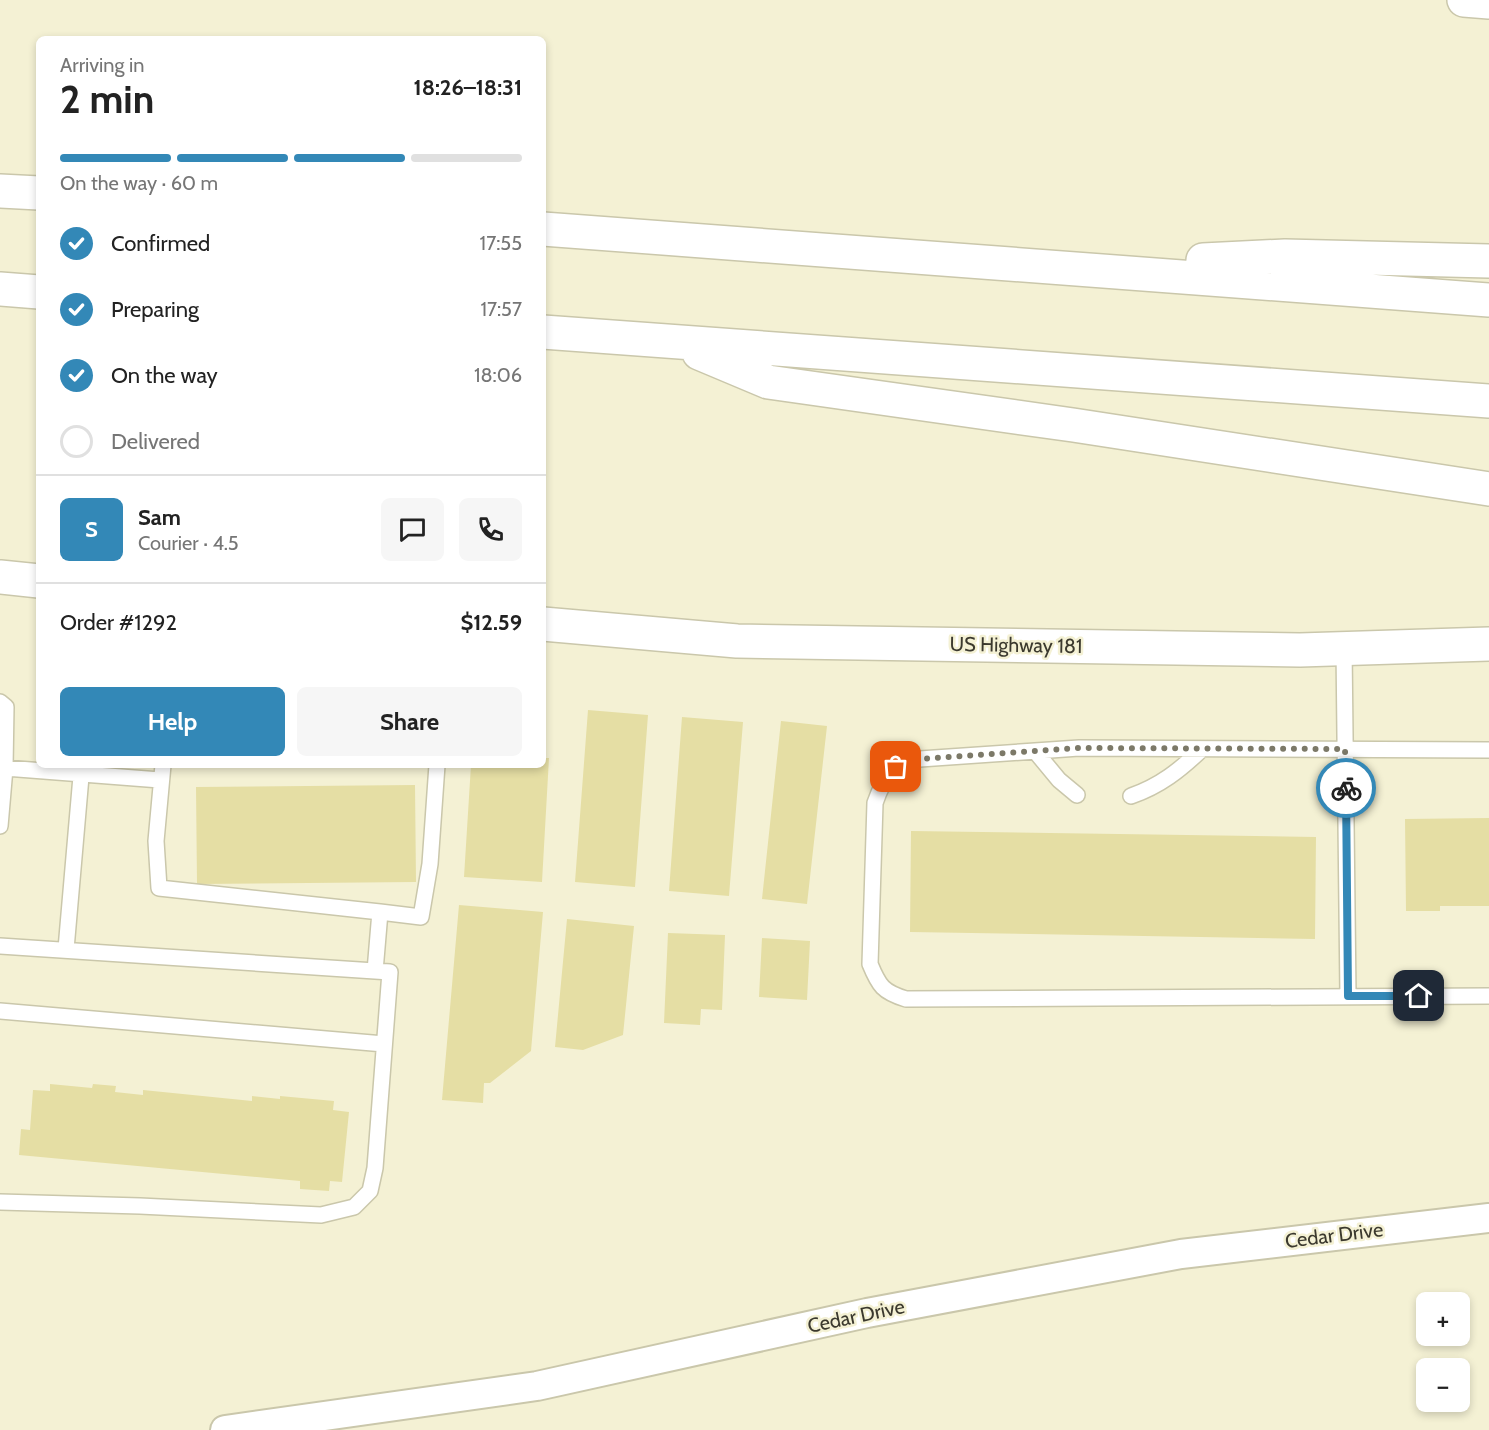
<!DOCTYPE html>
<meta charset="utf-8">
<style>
body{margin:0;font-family:Cabin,sans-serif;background:#f6f6f6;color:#222;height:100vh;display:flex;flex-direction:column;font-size:22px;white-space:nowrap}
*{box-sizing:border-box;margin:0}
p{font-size:20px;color:#767676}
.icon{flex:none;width:33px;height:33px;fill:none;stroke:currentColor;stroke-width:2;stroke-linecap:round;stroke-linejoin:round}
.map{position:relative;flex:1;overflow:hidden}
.panel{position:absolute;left:36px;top:36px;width:510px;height:732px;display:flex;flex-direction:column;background:#fff;border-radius:9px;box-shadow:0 3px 9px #0003}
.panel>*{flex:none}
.fabs{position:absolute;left:1416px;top:1292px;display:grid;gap:12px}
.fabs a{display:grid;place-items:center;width:54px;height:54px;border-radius:9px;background:#fff;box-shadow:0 3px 9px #0003;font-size:30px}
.pin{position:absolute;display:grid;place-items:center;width:51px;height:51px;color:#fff;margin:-26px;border-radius:12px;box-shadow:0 3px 9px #0006}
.courier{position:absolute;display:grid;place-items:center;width:60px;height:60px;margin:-30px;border:4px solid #3388b7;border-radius:50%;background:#fff;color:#222;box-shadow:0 2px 8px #0007}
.head em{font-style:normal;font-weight:700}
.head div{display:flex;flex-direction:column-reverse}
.head{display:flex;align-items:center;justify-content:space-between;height:102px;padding:0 24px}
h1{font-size:39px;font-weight:700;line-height:45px}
.bar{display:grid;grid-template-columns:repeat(4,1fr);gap:9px 6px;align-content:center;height:72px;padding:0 24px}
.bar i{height:8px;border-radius:4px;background:#e0e0e0}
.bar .current{background:#3388b7}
.bar p{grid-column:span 4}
.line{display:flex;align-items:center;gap:15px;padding:0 24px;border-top:2px solid #e0e0e0}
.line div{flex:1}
.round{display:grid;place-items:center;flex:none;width:63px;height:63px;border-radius:9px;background:#f6f6f6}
ol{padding:0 24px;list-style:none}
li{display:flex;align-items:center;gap:18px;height:66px}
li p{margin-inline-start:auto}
li .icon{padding:6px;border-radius:50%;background:#3388b7;color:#fff;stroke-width:4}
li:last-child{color:#767676}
li i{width:33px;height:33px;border:3px solid #e0e0e0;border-radius:50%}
.button{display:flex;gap:12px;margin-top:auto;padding:12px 24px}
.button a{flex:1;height:69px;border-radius:9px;background:#3388b7;color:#fff;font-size:24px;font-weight:700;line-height:69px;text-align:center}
.button a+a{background:#f6f6f6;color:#222}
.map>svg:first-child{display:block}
</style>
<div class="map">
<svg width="1489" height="1430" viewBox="0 0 1489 1430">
<rect width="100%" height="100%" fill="#f4f1d4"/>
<path fill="#e5dea4" d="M588,710L648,715L635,887L575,882Z
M682,717L743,722L729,896L669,891Z
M781,721L827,726L807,904L762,899Z
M543,758H549L542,882L464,877L471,765H543Z
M415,785L416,882L197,884L196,787Z
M1489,818V906H1440V911H1406L1405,819Z
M911,831L1316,837L1315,939L910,932Z
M459,905L543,912L531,1051L490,1083H484L483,1103L442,1100Z
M567,919L634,926L623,1035L583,1050L555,1047Z
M668,933L725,935L722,1010L701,1009L700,1025L664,1023Z
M762,938L810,941L807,1000L759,997Z
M50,1084L92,1088L93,1084L116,1086L115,1092L143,1095V1090L252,1101V1096L280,1099V1096L334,1101L333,1110L349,1112L342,1182L330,1181L329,1191L300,1189V1181L19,1155L21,1129L30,1130L33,1090L50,1091Z"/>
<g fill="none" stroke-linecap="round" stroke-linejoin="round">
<defs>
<path id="lane" d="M1344,648L1348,996
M0,702L6,707L5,768L0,826
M1489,750L1079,748L920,759C891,769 885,774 875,803L870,964C879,986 883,992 906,999L1489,996
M1035,751L1059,780L1077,795
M163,765L156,841L159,888L380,912
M5,768L160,780
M1131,796C1160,786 1180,770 1202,749
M0,946L390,972L375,1168L370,1191L354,1207L321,1215L140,1206L0,1202
M66,949L82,765
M375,971L380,912L421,917L430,864L437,765
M0,1011L384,1044"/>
<path id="street" d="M225,1430L537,1386L867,1313L1181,1254L1489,1218"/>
<path id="secondary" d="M1464,0L1489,2
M0,577L39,581
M543,624L737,641L1300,650L1489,644"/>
<path id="highway" d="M0,191L39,193
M543,229L1489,300
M1203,260L1285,256L1489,261
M0,289L39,292
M543,332L1489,401
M699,353L768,382L1073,425L1489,489"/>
</defs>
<use href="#lane" stroke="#cac7ab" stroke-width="18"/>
<use href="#street" stroke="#cac7ab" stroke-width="32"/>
<use href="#secondary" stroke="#cac7ab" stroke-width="36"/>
<use href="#highway" stroke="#cac7ab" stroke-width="36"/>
<use href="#lane" stroke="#fff" stroke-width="15"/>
<use href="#street" stroke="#fff" stroke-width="28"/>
<use href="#secondary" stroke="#fff" stroke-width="33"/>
<use href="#highway" stroke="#fff" stroke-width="33"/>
</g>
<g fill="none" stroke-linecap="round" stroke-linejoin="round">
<path stroke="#7c7968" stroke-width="6" stroke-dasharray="0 10.8" d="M896,767L920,759L1079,748L1345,749L1346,788"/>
<path stroke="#3388b7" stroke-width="8" d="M1346,788L1348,996H1419"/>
</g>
<g text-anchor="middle" stroke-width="5" stroke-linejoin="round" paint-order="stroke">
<g font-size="20" fill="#3b392e" stroke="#f4f1d4">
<text transform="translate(1016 645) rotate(1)" y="7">US Highway 181</text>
<text transform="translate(1334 1235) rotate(-7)" y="7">Cedar Drive</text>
<text transform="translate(856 1316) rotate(-12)" y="7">Cedar Drive</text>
</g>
</g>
</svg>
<div class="fabs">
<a>+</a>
<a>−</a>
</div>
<div class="pin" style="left:896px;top:767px;background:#ea580c"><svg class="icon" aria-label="bag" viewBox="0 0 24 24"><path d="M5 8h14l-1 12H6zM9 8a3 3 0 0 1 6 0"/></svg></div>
<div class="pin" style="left:1419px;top:996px;background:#1f2937"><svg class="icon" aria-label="home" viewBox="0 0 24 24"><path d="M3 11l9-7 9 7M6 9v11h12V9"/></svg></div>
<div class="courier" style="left:1346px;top:788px"><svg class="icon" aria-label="bike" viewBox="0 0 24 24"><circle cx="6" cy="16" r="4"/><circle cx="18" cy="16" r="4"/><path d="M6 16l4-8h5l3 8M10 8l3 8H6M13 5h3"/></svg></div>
<section class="panel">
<div class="head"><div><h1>2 min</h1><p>Arriving in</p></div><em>18:26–18:31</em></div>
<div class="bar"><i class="current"></i><i class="current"></i><i class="current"></i><i></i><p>On the way · 60 m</p></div>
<ol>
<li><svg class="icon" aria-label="check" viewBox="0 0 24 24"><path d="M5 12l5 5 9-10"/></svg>Confirmed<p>17:55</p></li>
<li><svg class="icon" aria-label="check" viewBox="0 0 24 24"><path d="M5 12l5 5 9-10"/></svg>Preparing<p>17:57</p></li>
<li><svg class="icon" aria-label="check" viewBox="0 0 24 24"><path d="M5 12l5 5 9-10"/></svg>On the way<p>18:06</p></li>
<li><i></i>Delivered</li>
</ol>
<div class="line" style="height:108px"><b class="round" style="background:#3388b7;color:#fff">S</b><div><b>Sam</b><p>Courier · 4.5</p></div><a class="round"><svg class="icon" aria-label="chat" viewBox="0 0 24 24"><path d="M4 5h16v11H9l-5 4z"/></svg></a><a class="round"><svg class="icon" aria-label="phone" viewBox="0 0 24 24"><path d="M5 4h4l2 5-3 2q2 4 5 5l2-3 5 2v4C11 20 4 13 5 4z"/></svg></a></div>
<div class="line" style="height:78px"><div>Order #1292</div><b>$12.59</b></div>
<div class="button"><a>Help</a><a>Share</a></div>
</section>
</div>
